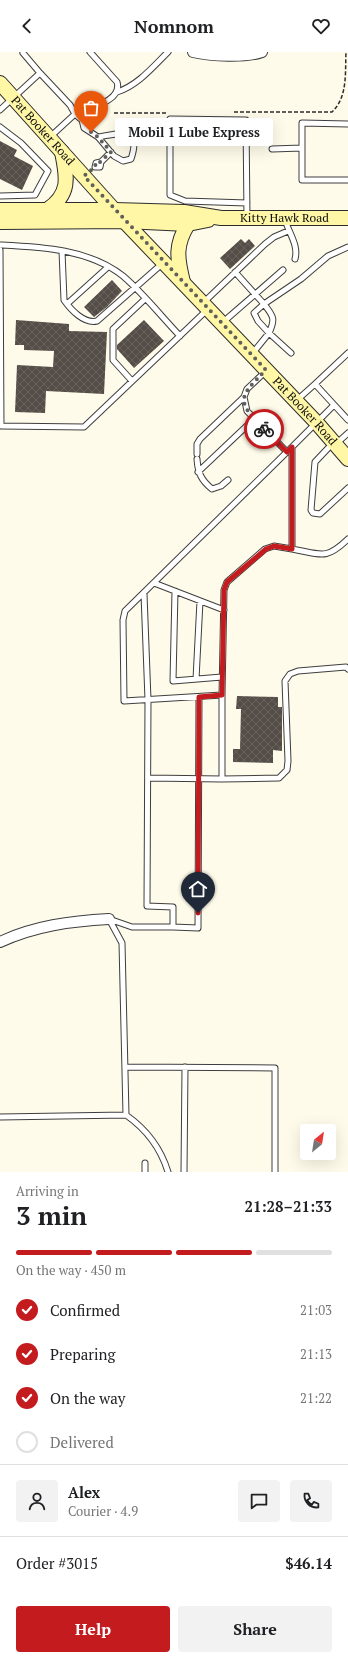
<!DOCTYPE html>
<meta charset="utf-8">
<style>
body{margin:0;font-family:"PT Serif",serif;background:#f2f2f2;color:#202124;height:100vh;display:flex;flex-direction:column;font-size:15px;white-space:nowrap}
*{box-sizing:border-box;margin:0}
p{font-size:13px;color:#757577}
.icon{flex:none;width:22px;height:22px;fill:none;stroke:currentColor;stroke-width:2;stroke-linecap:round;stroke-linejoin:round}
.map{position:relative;height:1120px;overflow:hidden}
.side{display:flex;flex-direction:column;background:#fff;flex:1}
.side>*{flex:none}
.needle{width:26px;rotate:30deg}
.tools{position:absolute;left:300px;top:1072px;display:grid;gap:8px}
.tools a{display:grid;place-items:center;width:36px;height:36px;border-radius:4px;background:#fff;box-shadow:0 4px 16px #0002;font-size:20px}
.pin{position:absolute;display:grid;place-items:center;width:34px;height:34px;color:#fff;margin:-41px -17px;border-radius:50% 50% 50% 0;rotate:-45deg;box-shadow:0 0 4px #0007}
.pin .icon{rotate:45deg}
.courier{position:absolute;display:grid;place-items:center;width:40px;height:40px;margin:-20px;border:3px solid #c41b1f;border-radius:50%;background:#fff;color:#222;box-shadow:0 1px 5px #0007}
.bubble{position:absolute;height:28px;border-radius:4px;background:#fff;box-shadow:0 4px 16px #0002;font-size:13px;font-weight:700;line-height:28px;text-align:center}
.overview em{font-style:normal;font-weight:700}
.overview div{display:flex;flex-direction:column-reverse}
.overview{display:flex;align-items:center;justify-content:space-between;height:68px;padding:0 16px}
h1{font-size:26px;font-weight:700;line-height:30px}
.bar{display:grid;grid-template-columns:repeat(4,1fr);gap:6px 4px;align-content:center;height:48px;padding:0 16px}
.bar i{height:5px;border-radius:3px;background:#e0e0e0}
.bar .on{background:#c41b1f}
.bar p{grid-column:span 4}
.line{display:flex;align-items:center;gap:10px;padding:0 16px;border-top:1px solid #e0e0e0}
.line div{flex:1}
.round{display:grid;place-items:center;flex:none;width:42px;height:42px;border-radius:4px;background:#f2f2f2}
ol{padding:0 16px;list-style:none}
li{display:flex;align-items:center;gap:12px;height:44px}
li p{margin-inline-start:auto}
li .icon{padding:4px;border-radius:50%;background:#c41b1f;color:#fff;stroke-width:4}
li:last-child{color:#757577}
li i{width:22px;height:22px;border:2px solid #e0e0e0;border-radius:50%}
.button{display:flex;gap:8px;margin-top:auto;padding:8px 16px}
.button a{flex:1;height:46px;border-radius:4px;background:#c41b1f;color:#fff;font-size:16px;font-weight:700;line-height:46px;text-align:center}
.button a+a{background:#f2f2f2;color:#202124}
header{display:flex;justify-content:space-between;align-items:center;height:52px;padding:0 16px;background:#fff;font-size:18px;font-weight:700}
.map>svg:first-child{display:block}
</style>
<header><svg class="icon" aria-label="back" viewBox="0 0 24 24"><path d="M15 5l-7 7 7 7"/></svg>Nomnom<svg class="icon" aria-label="heart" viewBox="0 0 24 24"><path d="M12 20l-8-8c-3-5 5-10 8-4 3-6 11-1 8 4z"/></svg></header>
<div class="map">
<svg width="348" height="1120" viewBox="0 0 348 1120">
<defs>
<pattern id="building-cross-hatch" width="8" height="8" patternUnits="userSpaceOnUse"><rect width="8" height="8" fill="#554d47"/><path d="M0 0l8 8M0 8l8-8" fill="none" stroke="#68625d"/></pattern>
</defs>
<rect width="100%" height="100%" fill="#fffbea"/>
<path fill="url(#building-cross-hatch)" d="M0,89L17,98L14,104L33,114L22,138L0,127Z
M241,187L245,191L249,187L255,194L230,217L220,206Z
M112,228L122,239L107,255L94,265L84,255Z
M16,268L69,272V279L107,280L104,342L46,339L45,361L15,360L17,313L53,315L54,299L24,298V293H15Z
M144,268L164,289L134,316L117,297V293Z
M237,644L278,645V655H282V699L273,698V711L233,710V697H240L241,657H236Z"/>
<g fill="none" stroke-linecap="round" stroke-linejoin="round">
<defs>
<path id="lane" d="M90,0L117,30C123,49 89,56 75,62L82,68L84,76L98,85L114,104L123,109L131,107C142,74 121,81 98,85
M23,1L40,21
M117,40C137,34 153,15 168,0
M0,58L40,21L70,53L75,62L50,85
M348,72L302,71V128H348
M0,75L21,91L48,119L35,143L0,144
M272,97L302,96
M101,110L100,115H95L96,111L101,110L111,100
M247,151L185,149L170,143V67L246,68L247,165
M285,167C288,180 299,193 295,207
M0,193C41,195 89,197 123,224C143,241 161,264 180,284
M0,198L1,374L84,375L207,258
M62,199L64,248C71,258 84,272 97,269L163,211
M235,220L264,252L254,261L258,269L269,281C276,266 273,264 264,252L301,227L328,204L348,195
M203,251L265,192L274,185L288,179
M67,252L108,215
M222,271L283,218
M348,301L315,332L348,368
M252,302L269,281L291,301
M266,319L247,337L244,345L247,359L287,400
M132,329L113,308V277L145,247
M296,349L315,332
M334,353L292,395V497C321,502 325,509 348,487
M333,391L315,410L311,458L313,461L320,462L348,436
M337,391L348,381
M266,392L273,385
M292,395L125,559L123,568L124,649L222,643V727L279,726L287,718L288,709L285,629L290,622L298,619L346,615L348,617
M197,402V392L200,387L244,345
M197,407C198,421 201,428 212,437L221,434L228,428
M198,420L254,367
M154,531L224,558
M175,539L173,629L222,625
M144,542L148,648L147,854L173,855V875L198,876L199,645
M196,627L200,549
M222,643L224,538L227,530L265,497L274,494L292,497
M148,726L222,727
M109,867L122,891L126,1063C146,1077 161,1097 168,1120
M109,867L132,875H173
M125,1015L275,1016V1120
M0,1065L126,1063
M145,1120V1111
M184,1120L185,1015"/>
<path id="street" d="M193,0C211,4 245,6 262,0
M0,890C34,874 71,869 109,867"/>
<g id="secondary">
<path id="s1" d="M0,31L124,169L316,370L348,407"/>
<path id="s2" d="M0,158H115L184,160L221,166H348"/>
<path d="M47,158C71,142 67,125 62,100"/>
<path d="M0,170L124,169L188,172L208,168"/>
<path d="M183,230C177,206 175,193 188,172"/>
</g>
</defs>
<use href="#lane" stroke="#3e3e3e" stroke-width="7"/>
<use href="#street" stroke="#3e3e3e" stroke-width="12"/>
<use href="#secondary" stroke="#2d2d2d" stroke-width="16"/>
<path stroke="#2d2d2d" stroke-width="1.5" stroke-dasharray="4 2" stroke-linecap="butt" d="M234,60H332C348,45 345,20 346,0
M114,61H168"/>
<use href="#lane" stroke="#fff" stroke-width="5"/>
<use href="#street" stroke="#fff" stroke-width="10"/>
<use href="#secondary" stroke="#fff7a5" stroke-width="14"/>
</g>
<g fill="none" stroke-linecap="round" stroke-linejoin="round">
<path stroke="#605f59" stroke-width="4" stroke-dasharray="0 7.2" d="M91,80L98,85L111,100L100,110H96L95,115L84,124L266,318C239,345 235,348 264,377"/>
<path stroke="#c41b1f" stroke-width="5" d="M198,861L199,645L222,643L224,538L227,530L266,497L274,494L292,497V395L287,400L264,377"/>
</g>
<g text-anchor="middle" stroke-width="4" stroke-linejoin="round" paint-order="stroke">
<g font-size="12" fill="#0b0b0b" stroke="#fff">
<text dy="4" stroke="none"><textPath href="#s1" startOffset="64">Pat Booker Road</textPath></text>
<text dy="4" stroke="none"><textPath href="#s2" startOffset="285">Kitty Hawk Road</textPath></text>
<text dy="4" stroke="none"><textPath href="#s1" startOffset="448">Pat Booker Road</textPath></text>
</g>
</g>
</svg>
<div class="tools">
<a><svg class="needle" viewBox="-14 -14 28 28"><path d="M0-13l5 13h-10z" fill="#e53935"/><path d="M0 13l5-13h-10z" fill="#757577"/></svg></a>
</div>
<div class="pin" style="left:91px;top:80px;background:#ea580c"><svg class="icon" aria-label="bag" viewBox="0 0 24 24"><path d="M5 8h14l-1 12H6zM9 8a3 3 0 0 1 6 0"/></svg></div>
<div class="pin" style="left:198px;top:861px;background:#1f2937"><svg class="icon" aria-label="home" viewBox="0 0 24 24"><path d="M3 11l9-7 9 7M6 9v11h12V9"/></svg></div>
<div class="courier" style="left:264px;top:377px"><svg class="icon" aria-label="bike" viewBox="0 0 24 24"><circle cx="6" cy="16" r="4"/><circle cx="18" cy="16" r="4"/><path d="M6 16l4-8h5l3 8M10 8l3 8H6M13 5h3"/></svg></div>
<div class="bubble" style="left:115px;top:66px;width:158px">Mobil 1 Lube Express</div>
</div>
<section class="side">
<div class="overview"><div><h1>3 min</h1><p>Arriving in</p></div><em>21:28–21:33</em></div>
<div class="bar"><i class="on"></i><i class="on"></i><i class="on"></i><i></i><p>On the way · 450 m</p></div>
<ol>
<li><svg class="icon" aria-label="check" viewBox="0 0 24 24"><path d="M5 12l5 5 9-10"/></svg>Confirmed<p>21:03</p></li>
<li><svg class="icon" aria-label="check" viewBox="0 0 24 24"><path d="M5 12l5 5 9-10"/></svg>Preparing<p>21:13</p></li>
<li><svg class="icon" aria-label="check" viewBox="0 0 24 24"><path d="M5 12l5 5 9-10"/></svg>On the way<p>21:22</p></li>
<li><i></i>Delivered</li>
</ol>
<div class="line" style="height:72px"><a class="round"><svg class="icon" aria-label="person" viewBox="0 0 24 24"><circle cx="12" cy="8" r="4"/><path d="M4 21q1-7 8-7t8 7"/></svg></a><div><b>Alex</b><p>Courier · 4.9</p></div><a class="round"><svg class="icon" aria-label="chat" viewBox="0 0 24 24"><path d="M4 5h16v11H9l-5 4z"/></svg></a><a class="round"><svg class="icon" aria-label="phone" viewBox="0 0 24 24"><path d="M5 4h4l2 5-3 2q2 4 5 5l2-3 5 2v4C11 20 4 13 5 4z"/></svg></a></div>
<div class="line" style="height:52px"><div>Order #3015</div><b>$46.14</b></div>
<div class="button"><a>Help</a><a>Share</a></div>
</section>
